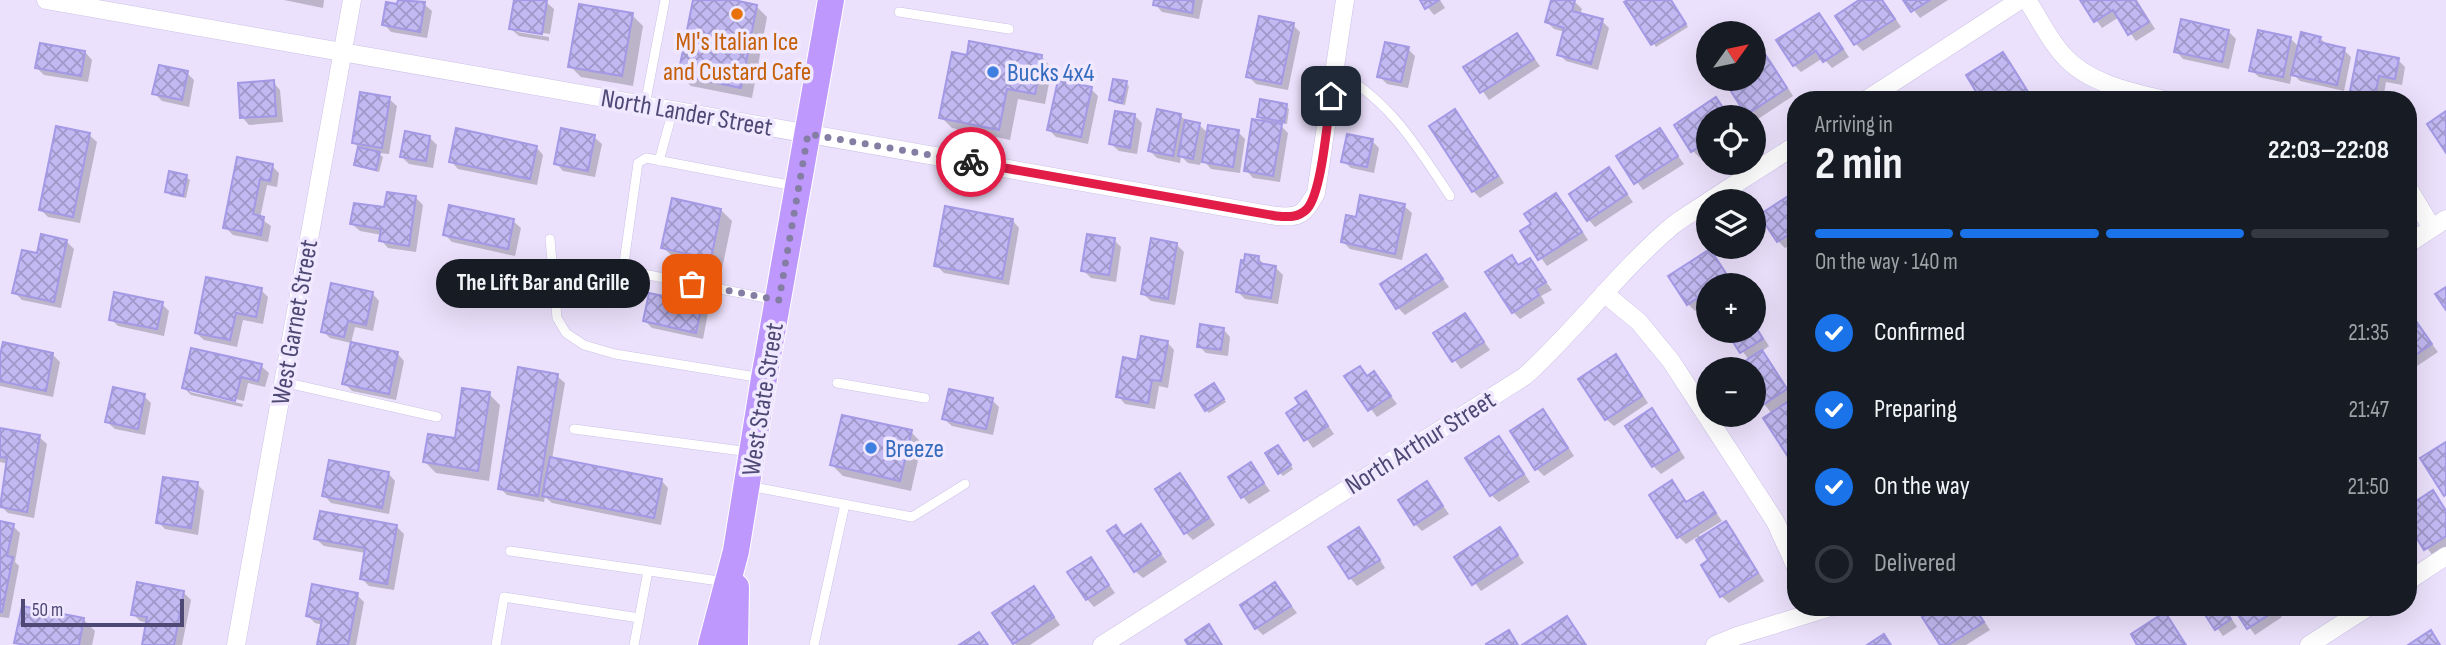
<!DOCTYPE html>
<meta charset="utf-8">
<style>
body{margin:0;font-family:"Sofia Sans Condensed",sans-serif;background:#20242c;color:#f1f3f6;height:100vh;display:flex;flex-direction:column;font-size:26px;white-space:nowrap}
*{box-sizing:border-box;margin:0}
p{font-size:23px;color:#9ea1a6}
.icon{flex:none;width:38px;height:38px;fill:none;stroke:currentColor;stroke-width:2;stroke-linecap:round;stroke-linejoin:round}
.map{position:relative;flex:1;overflow:hidden}
.side{position:absolute;left:1787px;top:91px;width:630px;height:525px;display:flex;flex-direction:column;background:#171b24;border-radius:28px;box-shadow:0 7px 28px #0002}
.side>*{flex:none}
.needle{width:46px;rotate:57deg}
.fabs{position:absolute;left:1696px;top:21px;display:grid;gap:14px}
.fabs a{display:grid;place-items:center;width:70px;height:70px;border-radius:50%;background:#171b24;box-shadow:0 7px 28px #0002;font-size:35px}
.scale{position:absolute;left:21px;bottom:18px;width:163px;box-sizing:border-box;padding-left:7px;border:4px solid #4d4874;border-top:0;font-size:19px;line-height:24px;white-space:nowrap;color:#4d4874;-webkit-text-stroke:5px #f0e8ff;paint-order:stroke}
.pin{position:absolute;display:grid;place-items:center;width:60px;height:60px;color:#fff;margin:-30px;border-radius:14px;box-shadow:0 4px 10px #0006}
.courier{position:absolute;display:grid;place-items:center;width:70px;height:70px;margin:-35px;border:5px solid #e11d48;border-radius:50%;background:#fff;color:#222;box-shadow:0 2px 9px #0007}
.bubble{position:absolute;height:49px;border-radius:24px;background:#171b24;box-shadow:0 7px 28px #0002;font-size:23px;font-weight:700;line-height:49px;text-align:center}
.head em{font-style:normal;font-weight:700}
.head div{display:flex;flex-direction:column-reverse}
.head{display:flex;align-items:center;justify-content:space-between;height:119px;padding:0 28px}
h1{font-size:46px;font-weight:700;line-height:52px}
.bar{display:grid;grid-template-columns:repeat(4,1fr);gap:10px 7px;align-content:center;height:84px;padding:0 28px}
.bar i{height:9px;border-radius:5px;background:#363941}
.bar .on{background:#1a73e8}
.bar p{grid-column:span 4}
ol{padding:0 28px;list-style:none}
li{display:flex;align-items:center;gap:21px;height:77px}
li p{margin-inline-start:auto}
li .icon{padding:7px;border-radius:50%;background:#1a73e8;color:#fff;stroke-width:4}
li:last-child{color:#9ea1a6}
li i{width:38px;height:38px;border:4px solid #363941;border-radius:50%}
.map>svg:first-child{display:block}
</style>
<div class="map">
<svg width="2446" height="645" viewBox="0 0 2446 645">
<defs>
<pattern id="building-cross-hatch" width="8" height="8" patternUnits="userSpaceOnUse" patternTransform="scale(1.75)"><rect width="8" height="8" fill="#c2b9f2"/><path d="M0 0l8 8M0 8l8-8" fill="none" stroke="#a098c9"/></pattern>
</defs>
<rect width="100%" height="100%" fill="#ece1fc"/>
<path fill="#0003" d="M284,0H324L323,8Z
M400,0L424,4L432,11L427,38L391,32L384,24L399,6Z
M516,0L546,2L554,9L550,34L517,29V32L549,37V41L519,36L511,29Z
M695,0H724L756,6L767,17L752,98L691,86L680,75Z
M1156,0H1203L1199,19L1162,12L1155,4Z
M1422,0H1440L1445,8L1434,15Z
M1553,0L1574,1L1582,9L1580,15L1602,21L1609,28L1598,70L1566,61L1559,54L1565,32L1554,29L1547,22Z
M1631,0H1671L1688,27L1656,47L1627,3Z
M1862,0H1883L1901,27L1863,51L1856,44Z
M1906,0H1948L1920,18Z
M2082,0H2137L2155,29L2136,41L2119,17L2102,28Z
M632,15L643,26L633,86L581,77L570,66Z
M1819,15L1826,22L1849,57L1832,68L1823,58L1801,72L1794,65Z
M1293,25L1300,32L1288,90L1256,84L1248,76Z
M2228,31L2236,39L2229,69L2183,59L2176,51Z
M1517,35L1540,66L1489,100L1466,68Z
M2290,38L2299,47L2320,38L2328,46L2344,50L2351,57L2344,91L2300,81L2292,73L2290,84L2259,77L2251,70Z
M1408,49L1415,56L1408,88L1387,84L1379,76Z
M85,52L92,60L88,82L44,75L37,68Z
M1763,53L1770,60L1793,96L1755,121L1748,113L1743,79H1754V59Z
M2003,54L2010,61L2034,100H1984Z
M1041,56L1052,68L1045,104L1018,99L1010,140L952,128L941,117L968,57Z
M2398,60L2405,67L2402,85L2386,82L2383,100L2359,97L2352,90Z
M187,73L194,80L189,107L162,101L154,93Z
M273,82L280,90L283,122L249,125L242,117Z
M1126,83L1129,86L1125,105L1114,103L1110,99Z
M1091,89L1098,96L1088,144L1056,137L1049,130Z
M389,99L397,106L389,154L378,153L383,157L379,172L359,167L356,164L359,148L353,142Z
M1716,99L1730,117H1708V153L1700,158L1693,151Z
M1286,106L1289,109L1287,124L1278,123L1288,133L1280,182L1253,178L1246,170L1265,123L1258,116Z
M1455,111L1462,119L1504,183L1480,198L1473,191Z
M1180,115L1187,122L1199,125L1208,133L1238,132L1245,139L1240,173L1211,169L1202,159L1200,165L1188,163L1181,156L1180,163L1157,158L1150,151Z
M1135,116L1142,123L1137,154L1119,151L1111,144Z
M1659,130L1684,164L1643,190L1619,157Z
M89,135L97,142L80,223L48,217L40,209Z
M429,137L437,145L433,168L409,164L402,157Z
M594,137L602,144L595,177L563,171L556,163Z
M1372,141L1379,148L1374,173L1351,168L1343,161Z
M536,147L543,155L537,185L458,169L451,161Z
M239,159L272,166L279,173L277,187L267,185L260,218L271,226L268,242L233,235L225,227Z
M1609,169L1633,202L1595,227L1588,219Z
M186,177L190,180L186,198L170,195L167,191Z
M1796,193V242L1785,248L1778,241Z
M1556,195L1564,203L1588,240L1547,266L1522,232L1533,225Z
M416,198L423,205L416,252L388,248L381,240L382,235L360,231L352,224Z
M1404,206L1412,213L1402,260L1350,249L1343,242L1357,219Z
M721,210L732,221L722,269L674,258L663,247Z
M1012,220L1019,228L1009,285L944,273L936,265Z
M513,221L521,228L515,256L452,242L445,235Z
M1114,240L1121,247L1116,282L1091,278L1083,270Z
M66,241L74,249L61,308L22,300L14,292L38,255Z
M1177,245L1184,252L1175,305L1151,301L1143,294Z
M1710,252L1734,285H1708V303L1695,311L1688,304Z
M1426,256L1449,287L1405,315L1398,308Z
M1511,257L1520,266L1530,260L1552,290L1541,296L1545,303L1520,319L1513,312Z
M1258,258L1265,265L1276,268L1283,275L1278,304L1245,299L1238,292Z
M261,290L268,297L263,324L243,320L237,347L204,340L196,333Z
M372,293L379,301L373,331L355,327L351,343L330,338L323,331Z
M162,304L169,311L164,336L118,326L111,319Z
M701,306L708,313L703,339L652,328L645,321Z
M1465,315L1490,350L1461,369L1436,334Z
M1754,323L1769,346L1761,352L1769,359L1793,397L1789,399L1796,406V463L1765,419L1772,414L1754,391V369H1739L1738,367L1749,360L1728,331H1754Z
M2416,323L2438,352L2408,372V328Z
M1223,329L1230,337L1228,356L1206,353L1199,346Z
M1167,342L1174,350L1168,388L1159,386L1155,409L1125,404L1118,396L1138,362Z
M397,353L404,361L396,400L352,391L344,383Z
M52,354L60,362L53,397L0,386V357Z
M1615,357L1623,364L1648,403L1614,426L1606,419Z
M261,366L269,373L265,387L248,383L244,401L190,388V392L243,404L242,407L191,395L184,388Z
M1360,368L1368,377L1374,373L1397,404L1377,417L1347,377Z
M557,376L565,383L552,459L661,480L668,488L661,525L552,503L545,497L544,502L507,495L500,488Z
M1217,389L1226,402L1209,413L1206,410Z
M1306,393L1334,434L1313,448L1288,413L1302,404Z
M489,394L500,405L489,481L436,473L425,462L457,440Z
M144,396L151,403L145,435L115,429L107,422Z
M992,400L999,407L993,435L952,426L944,419Z
M1543,411L1550,419L1574,456L1544,476L1536,468Z
M1652,411L1659,418L1685,458L1661,474L1653,466L1628,427Z
M0,430L39,437L47,444L34,518L8,513L1,506L8,464L0,462Z
M911,432L922,443L911,491L843,476L832,465Z
M1499,438L1506,446L1530,482L1499,502L1491,495L1468,459Z
M1281,450L1293,469L1283,476L1280,473Z
M1251,464L1270,491L1249,504L1242,496Z
M388,473L395,481L389,514L331,503L324,495Z
M1180,475L1187,482L1215,525L1193,540L1186,533Z
M1427,483L1449,514L1422,531L1415,524Z
M1672,483L1688,503L1703,494L1722,521L1699,535L1701,538L1725,523L1733,530L1764,581L1729,603L1721,596L1711,561L1697,537L1686,544L1679,537Z
M197,484L204,491L198,535L165,529L158,522Z
M2408,489L2417,502L2433,493L2446,509V547L2433,556L2412,527L2408,530Z
M0,523L13,526L20,533L15,562L19,566L9,618L0,617Z
M396,526L404,534L394,590L369,586L361,578L366,553L324,546L316,539Z
M1116,527L1125,537L1141,527L1167,562L1143,578L1135,571Z
M1499,529L1524,563L1481,591L1456,557Z
M1359,530L1366,537L1385,568L1357,586L1350,578Z
M1091,559L1115,593L1094,607L1087,599Z
M1275,584L1297,613L1263,635L1256,628Z
M1034,588L1060,625L1030,645H1016L1014,643Z
M183,592L191,600L182,645H144L148,623L140,621L133,614Z
M357,595L364,602L356,645H319L323,625L315,623L308,616Z
M1941,607H1975L1990,630L1966,645H1943Z
M2000,607H2020L2007,615Z
M2202,607H2224L2237,627L2223,636Z
M2235,607H2275L2282,617L2255,635Z
M84,620L95,631L92,645H19L16,642Z"/>
<path fill="url(#building-cross-hatch)" stroke="#a499e5" stroke-width="2" d="M398,0L425,2L420,32L382,25L386,2L397,4Z
M514,0H547L542,34L509,29Z
M693,0H734L757,5L741,88L678,75Z
M1154,0H1194L1192,13L1153,5Z
M1420,0H1439L1425,9Z
M1551,0H1575L1572,11L1603,19L1591,64L1557,55L1564,28L1545,22Z
M1628,0H1671L1686,24L1651,45L1624,2Z
M1859,0H1882L1895,19L1854,45L1835,16Z
M1903,0H1930L1911,12Z
M2080,0H2135L2149,22L2128,35L2113,10L2094,22Z
M579,4L633,13L622,76L568,67Z
M1819,13L1843,49L1823,62L1816,51L1793,66L1776,40Z
M1259,16L1294,23L1281,84L1246,77Z
M2181,19L2229,30L2222,62L2174,52Z
M2258,30L2291,37L2283,77L2249,71Z
M2301,32L2321,37L2319,42L2345,48L2337,85L2291,75Z
M1517,33L1534,59L1480,93L1463,67Z
M969,41L1042,55L1035,94L1007,89L999,130L939,118L952,52L967,55Z
M1385,42L1409,47L1401,82L1377,77Z
M40,43L85,51L81,76L35,68Z
M2358,50L2399,58L2395,79L2379,76L2375,96L2350,91Z
M1763,51L1787,88L1746,115L1729,88L1741,79H1754V57Z
M2003,52L2028,92L2016,100H1981L1966,75Z
M159,65L188,71L182,100L152,94Z
M1113,79L1127,81L1122,103L1109,100Z
M274,80L276,116L240,118L238,83Z
M1058,80L1092,87L1081,137L1047,130Z
M360,92L390,97L382,148L352,143Z
M1716,97L1729,117H1708V141L1691,152L1674,125Z
M1260,99L1287,104L1284,122L1257,117Z
M1157,109L1181,114L1173,156L1148,151Z
M1455,109L1498,176L1472,192L1429,126Z
M1115,111L1135,114L1130,148L1109,144Z
M2446,111V153L2427,124Z
M1252,119L1282,124L1273,176L1244,171Z
M1185,120L1200,123L1193,159L1178,156Z
M1208,125L1239,130L1233,167L1202,162Z
M56,126L90,133L73,217L39,210Z
M456,128L537,146L530,179L449,162Z
M561,128L595,135L588,171L554,164Z
M1660,128L1678,156L1634,184L1616,156Z
M405,131L430,136L426,161L400,157Z
M1347,134L1373,139L1367,167L1341,162Z
M358,147L380,152L376,170L354,165Z
M237,157L273,164L270,181L260,179L253,214L264,217L261,235L223,228Z
M1609,167L1627,194L1587,221L1569,194Z
M169,171L187,175L183,196L165,192Z
M1796,191V230L1777,242L1759,215Z
M387,192L416,196L409,246L379,241L381,229L350,224L354,203L384,207Z
M1556,193L1582,232L1538,260L1520,231L1531,224L1524,214Z
M1360,195L1405,204L1395,254L1341,242L1346,215L1356,217Z
M672,198L721,209L711,259L661,248Z
M449,205L514,219L508,249L443,235Z
M945,206L1013,219L1002,279L934,266Z
M41,234L67,240L54,302L12,293L22,250L37,253Z
M1087,234L1115,238L1109,275L1081,271Z
M1151,238L1177,243L1168,299L1141,294Z
M1710,249L1729,278L1717,285H1708V291L1687,305L1668,276Z
M1245,254L1259,256L1258,263L1276,266L1271,298L1236,292L1241,260L1244,261Z
M1426,254L1443,279L1396,309L1380,284Z
M1512,255L1518,265L1530,258L1546,282L1535,289L1539,295L1512,313L1485,272Z
M206,277L262,288L256,317L236,313L230,340L195,333Z
M331,283L373,292L366,325L348,321L344,337L321,332Z
M2446,287V310L2435,294Z
M114,292L163,302L157,329L109,320Z
M649,293L702,304L696,333L643,321Z
M1465,313L1484,342L1452,362L1433,333Z
M2416,321L2432,344L2408,360V326Z
M1200,324L1224,328L1221,350L1197,347Z
M1754,324L1763,339L1740,353L1726,331H1754Z
M1141,336L1168,341L1161,381L1152,380L1148,403L1116,397L1123,357L1137,360Z
M3,342L53,353L46,391L0,381V355Z
M351,342L398,352L389,394L342,384Z
M191,348L262,364L258,381L241,377L235,401L182,388Z
M1762,350L1787,389L1761,406L1754,394V369H1737L1736,367Z
M1616,354L1642,396L1605,420L1578,379Z
M1360,366L1367,376L1374,371L1391,396L1368,411L1344,376Z
M518,367L558,374L538,496L498,489Z
M1214,383L1224,399L1205,411L1195,395Z
M113,387L145,394L138,429L105,422Z
M462,388L490,392L478,471L423,462L428,434L455,438Z
M949,389L993,398L986,429L942,419Z
M1306,391L1328,426L1304,441L1286,413L1299,404L1295,398Z
M1792,399L1796,405V457L1790,460L1763,418Z
M1652,408L1679,450L1652,467L1625,426Z
M1543,409L1568,448L1535,470L1510,431Z
M842,415L912,430L900,481L830,465Z
M0,428L40,435L27,512L0,507L7,458L0,457Z
M1499,436L1524,474L1490,496L1465,458Z
M2446,442V494L2444,496L2420,458Z
M1278,445L1291,465L1278,474L1265,453Z
M550,457L662,479L654,518L542,496Z
M329,460L389,472L382,508L322,496Z
M1251,462L1264,483L1241,498L1228,477Z
M1180,473L1209,518L1184,534L1155,489Z
M163,477L198,482L191,528L156,523Z
M1672,480L1686,502L1703,492L1716,513L1677,538L1649,495Z
M1427,481L1443,506L1414,525L1398,500Z
M2408,489L2416,501L2433,490L2446,511V536L2424,550L2408,524Z
M320,511L397,525L387,584L360,579L365,548L314,539Z
M0,521L14,524L7,556L13,557L2,612H0Z
M1726,521L1758,573L1720,597L1701,565L1708,560L1696,540Z
M1141,524L1161,554L1134,572L1107,531L1116,525L1123,536Z
M1359,527L1380,560L1349,579L1328,547Z
M1500,527L1518,555L1472,585L1454,557Z
M1091,557L1109,585L1086,600L1067,572Z
M137,582L184,591L174,645H142L147,617L131,615Z
M1275,582L1291,606L1255,629L1240,605Z
M312,584L358,593L348,645H317L322,620L306,616Z
M1034,586L1054,617L1013,644L992,613Z
M22,606L84,618L79,645H26L14,643Z
M1938,607H1974L1984,622L1948,645H1940L1922,617Z
M2200,607H2223L2231,619L2215,630Z
M2233,607H2275L2276,610L2247,629Z
M2165,612L2186,645H2137L2131,634Z
M1567,616L1586,645H1522Z
M1209,624L1222,645H1188L1185,640Z
M1509,630L1518,645H1487L1486,644Z
M2431,630L2440,645H2408Z
M979,632L988,645H959Z
M1884,634L1891,645H1867Z"/>
<g fill="none" stroke-linecap="round" stroke-linejoin="round">
<defs>
<path id="lane" d="M899,12L1009,29
M1334,71C1388,97 1418,148 1450,196
M645,105L665,0
M659,161L673,110
M550,239L557,318L566,333L584,345L615,354L762,378
M776,300L623,270L638,163L646,158L794,186
M283,382L437,417
M837,383L925,398
M574,429L750,452
M749,486L912,517L965,484
M510,551L726,582
M496,645L504,597L639,618
M634,645L648,571
M814,645L845,504"/>
<path id="street" d="M46,0L1276,216C1301,218 1304,214 1316,193L1345,0
M2027,0C2039,18 2049,40 2064,56C2088,83 2130,92 2164,100
M1866,100L2020,0
M2408,188L2432,228
M1709,201L1796,145
M2408,244L2446,219
M1604,293L1639,322L1671,361L1775,521L1796,567
M2408,581L2446,556
M236,645L352,0
M1102,645L1525,376C1577,329 1619,271 1672,226C1683,217 1696,210 1708,202
M1715,645L1737,636L1831,607
M2309,645L2368,607"/>
<path id="primary" d="M711,645L736,551L764,378L831,0
M735,645L736,587"/>
</defs>
<use href="#lane" stroke="#cbc2e6" stroke-width="10"/>
<use href="#street" stroke="#cbc2e6" stroke-width="19"/>
<use href="#primary" stroke="#fff" stroke-width="28"/>
<use href="#lane" stroke="#fff" stroke-width="9"/>
<use href="#street" stroke="#fff" stroke-width="18"/>
<use href="#primary" stroke="#bf98fd" stroke-width="26"/>
</g>
<g fill="none" stroke-linecap="round" stroke-linejoin="round">
<path stroke="#857ea4" stroke-width="7" stroke-dasharray="0 12.6" d="M692,284L779,300L808,134L971,162"/>
<path stroke="#e11d48" stroke-width="9" d="M971,162L1276,216C1288,217 1298,218 1307,209C1322,192 1327,121 1331,96"/>
</g>
<circle fill="#e8710a" stroke="#f0e8ff" stroke-width="2.5" cx="737" cy="14" r="7"/>
<g fill="#3f7fe0" stroke="#f0e8ff" stroke-width="2.5">
<circle cx="993" cy="72" r="7"/>
<circle cx="871" cy="448" r="7"/>
</g>
<g text-anchor="middle" stroke-width="7" stroke-linejoin="round" paint-order="stroke">
<g font-size="26" fill="#c56008" stroke="#f0e8ff">
<text x="737" y="50">MJ's Italian Ice<tspan x="737" dy="30">and Custard Cafe</tspan></text>
</g>
<g font-size="26" fill="#366cbe" stroke="#f0e8ff" text-anchor="start">
<text x="1007" y="81">Bucks 4x4</text>
<text x="885" y="457">Breeze</text>
</g>
<g font-size="26" fill="#4d4874" stroke="#f0e8ff">
<text transform="translate(687 112) rotate(10)" y="9">North Lander Street</text>
<text transform="translate(294 322) rotate(-80)" y="9">West Garnet Street</text>
<text transform="translate(762 399) rotate(-81)" y="9">West State Street</text>
<text transform="translate(1420 442) rotate(-32)" y="9">North Arthur Street</text>
</g>
</g>
</svg>
<div class="fabs">
<a><svg class="needle" viewBox="-14 -14 28 28"><path d="M0-13l5 13h-10z" fill="#e53935"/><path d="M0 13l5-13h-10z" fill="#9ea1a6"/></svg></a>
<a><svg class="icon" aria-label="locate" viewBox="0 0 24 24"><circle cx="12" cy="12" r="6"/><path d="M12 2v4M12 18v4M2 12h4M18 12h4"/></svg></a>
<a><svg class="icon" aria-label="layers" viewBox="0 0 24 24"><path d="M12 4l9 5-9 5-9-5zM3 14l9 5 9-5"/></svg></a>
<a>+</a>
<a>−</a>
</div>
<div class="scale">50 m</div>
<div class="pin" style="left:692px;top:284px;background:#ea580c"><svg class="icon" aria-label="bag" viewBox="0 0 24 24"><path d="M5 8h14l-1 12H6zM9 8a3 3 0 0 1 6 0"/></svg></div>
<div class="pin" style="left:1331px;top:96px;background:#1f2937"><svg class="icon" aria-label="home" viewBox="0 0 24 24"><path d="M3 11l9-7 9 7M6 9v11h12V9"/></svg></div>
<div class="courier" style="left:971px;top:162px"><svg class="icon" aria-label="bike" viewBox="0 0 24 24"><circle cx="6" cy="16" r="4"/><circle cx="18" cy="16" r="4"/><path d="M6 16l4-8h5l3 8M10 8l3 8H6M13 5h3"/></svg></div>
<div class="bubble" style="left:436px;top:259px;width:214px">The Lift Bar and Grille</div>
<section class="side">
<div class="head"><div><h1>2 min</h1><p>Arriving in</p></div><em>22:03–22:08</em></div>
<div class="bar"><i class="on"></i><i class="on"></i><i class="on"></i><i></i><p>On the way · 140 m</p></div>
<ol>
<li><svg class="icon" aria-label="check" viewBox="0 0 24 24"><path d="M5 12l5 5 9-10"/></svg>Confirmed<p>21:35</p></li>
<li><svg class="icon" aria-label="check" viewBox="0 0 24 24"><path d="M5 12l5 5 9-10"/></svg>Preparing<p>21:47</p></li>
<li><svg class="icon" aria-label="check" viewBox="0 0 24 24"><path d="M5 12l5 5 9-10"/></svg>On the way<p>21:50</p></li>
<li><i></i>Delivered</li>
</ol>
</section>
</div>
